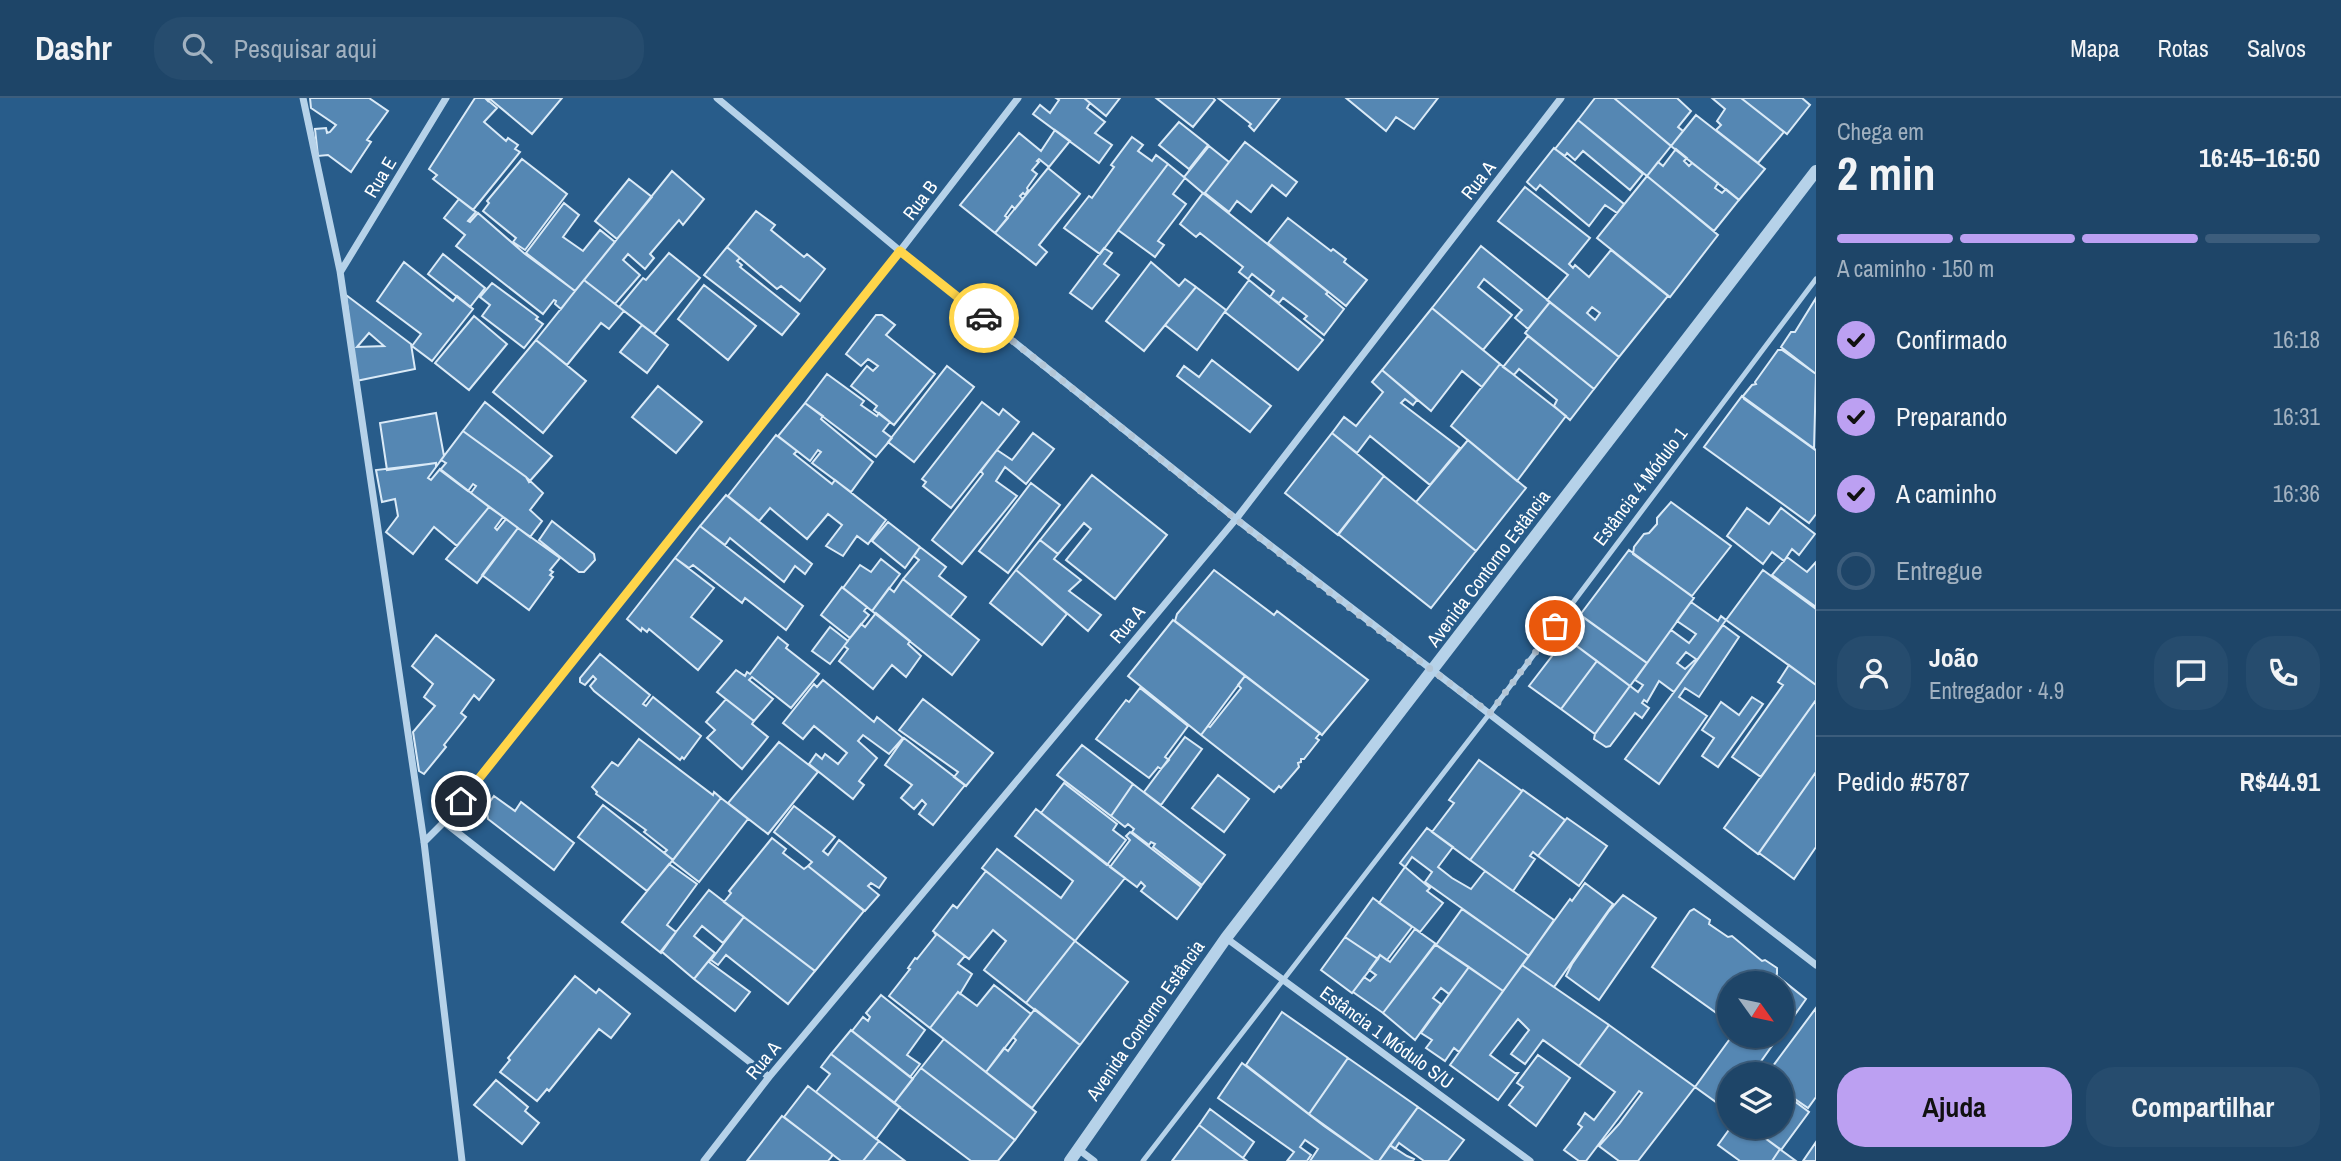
<!DOCTYPE html>
<html lang="pt">
<meta charset="utf-8">
<style>
body{margin:0;font-family:"Archivo Narrow",sans-serif;background:#264c6e;color:#f1f3f6;height:100vh;display:flex;flex-direction:column;font-size:26px;white-space:nowrap}
*{box-sizing:border-box;margin:0}
p{font-size:23px;color:#a1b1c0}
.icon{flex:none;width:38px;height:38px;fill:none;stroke:currentColor;stroke-width:2;stroke-linecap:round;stroke-linejoin:round}
.map{position:relative;flex:1;overflow:hidden}
.details{display:flex;flex-direction:column;background:#1e4568;width:525px}
.details>*{flex:none}
.needle{width:46px;rotate:123deg}
.controls{position:absolute;left:1717px;top:873px;display:grid;gap:14px}
.controls a{display:grid;place-items:center;width:77px;height:77px;border-radius:50%;background:#1e4568;box-shadow:0 2px 5px #0004,0 0 0 2px #3c5d7c;font-size:35px}
.pin{position:absolute;display:grid;place-items:center;width:60px;height:60px;color:#fff;margin:-30px;border:4px solid #fff;border-radius:50%;box-shadow:0 2px 7px #0007}
.courier{position:absolute;display:grid;place-items:center;width:70px;height:70px;margin:-35px;border:5px solid #ffd54a;border-radius:50%;background:#fff;color:#222;box-shadow:0 2px 9px #0007}
.overview em{font-style:normal;font-weight:700}
.overview div{display:flex;flex-direction:column-reverse}
.overview{display:flex;align-items:center;justify-content:space-between;height:119px;padding:0 21px}
h1{font-size:46px;font-weight:700;line-height:52px}
.bar{display:grid;grid-template-columns:repeat(4,1fr);gap:10px 7px;align-content:center;height:84px;padding:0 21px}
.bar i{height:9px;border-radius:5px;background:#3c5d7c}
.bar .selected{background:#bca0f2}
.bar p{grid-column:span 4}
.line{display:flex;align-items:center;gap:18px;padding:0 21px;border-top:2px solid #3c5d7c}
.line div{flex:1}
.round{display:grid;place-items:center;flex:none;width:74px;height:74px;border-radius:28px;background:#264c6e}
ol{padding:0 21px;list-style:none}
li{display:flex;align-items:center;gap:21px;height:77px}
li p{margin-inline-start:auto}
li .icon{padding:7px;border-radius:50%;background:#bca0f2;color:#111;stroke-width:4}
li:last-child{color:#a1b1c0}
li i{width:38px;height:38px;border:4px solid #3c5d7c;border-radius:50%}
.button{display:flex;gap:14px;margin-top:auto;padding:14px 21px}
.button a{flex:1;height:80px;border-radius:28px;background:#bca0f2;color:#111;font-size:28px;font-weight:700;line-height:80px;text-align:center}
.button a+a{background:#264c6e;color:#f1f3f6}
header{display:flex;align-items:center;gap:42px;box-sizing:border-box;height:98px;padding:0 35px;background:#1e4568;border-bottom:2px solid #3c5d7c}
header strong{font-size:33px}
nav{display:flex;gap:38px;margin-inline-start:auto;font-size:24px}
.search{width:490px;height:63px;background:#264c6e;display:flex;align-items:center;gap:18px;box-sizing:border-box;padding:0 24px;border-radius:28px;color:#a1b1c0;font-size:26px}
main{display:flex;flex:1;min-height:0}
.map>svg:first-child{display:block}
</style>
<header>
<strong>Dashr</strong>
<div class="search"><svg class="icon" aria-label="search" viewBox="0 0 24 24"><circle cx="10" cy="10" r="6"/><path d="M15 15l6 6"/></svg>Pesquisar aqui</div>
<nav><a>Mapa</a><a>Rotas</a><a>Salvos</a></nav>
</header>
<main>
<div class="map">
<svg width="1816" height="1063" viewBox="0 0 1816 1063">
<rect width="100%" height="100%" fill="#285c8a"/>
<path fill="#5587b3" stroke="#daeaf7" stroke-width="2" fill-rule="evenodd" d="M310,0H369L388,13L367,42L371,44L351,74L328,57L318,58L315,31L326,30L327,35L330,34L336,27L311,10Z
M475,0H485L497,10L484,24L506,43L508,40L518,47L515,51L520,54L473,112L433,81L437,77L429,71Z
M485,0H562L532,36L490,1L488,3Z
M1056,0H1084L1090,5L1087,10L1105,24L1095,35L1112,47L1099,65L1033,16L1040,7L1050,15L1059,2Z
M1084,0H1120L1106,18Z
M1156,0H1213L1215,2L1193,29Z
M1218,0H1280L1254,33L1249,28L1251,26Z
M1346,0H1438L1414,31L1396,19L1386,33Z
M1595,0H1614L1671,48L1647,78L1578,22Z
M1614,0H1677L1691,13L1678,29L1683,33L1671,48Z
M1712,0H1741L1784,34L1758,65L1716,32L1721,27L1717,23L1725,11Z
M1741,0H1802L1810,7L1787,36Z
M1696,17L1765,71L1739,102L1671,48Z
M1578,22L1643,76L1630,92L1583,53L1575,62L1567,55L1565,58L1555,51Z
M1179,24L1208,47L1189,71L1159,47Z
M1055,32L1070,43L1049,69L1039,61L1037,63L1039,64L1032,72L1037,76L1027,90L1028,92L1025,97L1023,95L1020,98L1023,101L1015,111L1012,108L1005,118L1008,120L995,135L960,107L1019,35L1041,53Z
M1132,39L1143,47L1138,53L1152,63L1156,57L1168,66L1100,156L1064,130L1089,98L1092,100L1114,69L1111,67Z
M1245,44L1297,84L1286,98L1272,87L1251,114L1237,103L1229,114L1205,95Z
M1209,48L1229,64L1204,96L1184,79Z
M1554,50L1624,106L1617,115L1605,107L1589,128L1540,87L1536,92L1528,85L1527,84Z
M1676,51L1687,60L1684,63L1689,68L1692,65L1718,85L1715,90L1722,95L1726,91L1739,102L1714,133L1647,78L1658,64L1663,68Z
M522,61L567,96L525,152L513,144L516,140L483,113L489,105L487,103Z
M1168,66L1185,80L1173,96L1186,106L1158,143L1164,147L1155,159L1118,132Z
M1048,70L1080,96L1039,147L1047,154L1036,167L995,135Z
M672,73L704,101L683,127L679,122L650,156L654,160L645,171L628,156L623,162L640,177L615,206L584,182Z
M1647,78L1718,137L1670,199L1597,140Z
M629,81L652,99L617,141L595,123Z
M1525,89L1590,140L1569,166L1573,170L1575,167L1589,179L1611,152L1668,198L1619,259L1547,202L1568,177L1498,123ZM1592,209L1600,215L1595,222L1587,215Z
M1203,95L1328,194L1326,196L1344,211L1324,237L1304,221L1307,218L1283,200L1279,205L1270,199L1274,193L1252,176L1248,181L1239,174L1243,169L1200,135L1196,139L1180,126Z
M459,101L476,114L468,123L470,124L478,115L525,156L575,193L561,211L555,206L556,203L554,202L543,216L456,148L465,137L444,120Z
M564,105L579,117L563,139L583,153L600,132L615,144L575,193L526,155Z
M756,113L775,127L771,132L804,159L807,156L825,171L800,203L781,188L777,191L727,149Z
M1288,120L1331,153L1333,151L1346,161L1344,164L1367,182L1346,208L1268,145Z
M1481,148L1550,204L1528,231L1515,220L1522,212L1484,181L1478,189L1512,217L1483,252L1432,210Z
M727,149L740,160L737,163L742,167L740,169L799,216L782,237L704,177Z
M1104,150L1112,155L1104,166L1119,177L1092,211L1070,195Z
M669,155L700,180L654,236L619,209L643,180L646,182Z
M443,156L485,190L470,209L428,176Z
M404,164L453,203L457,198L473,211L432,263L412,248L421,236L377,203Z
M1151,164L1179,188L1185,181L1196,189L1144,253L1106,223Z
M584,182L624,213L609,231L601,225L567,267L536,242Z
M1249,182L1323,242L1298,272L1225,214Z
M492,185L538,219L536,221L543,226L524,250L482,218L490,207L480,199Z
M704,187L756,228L728,262L678,221Z
M1196,189L1226,212L1197,252L1165,227Z
M346,197L411,246L415,271L356,283ZM369,235L384,248L357,249Z
M1816,200V276L1781,249L1791,234H1795Z
M1550,204L1619,259L1594,291L1525,235Z
M1432,210L1500,266L1482,289L1462,273L1431,313L1382,272Z
M876,217H882L895,227L886,237L935,276L894,327L874,312L877,308L851,288L867,268L873,273L878,268L868,261L861,268L846,256Z
M474,218L507,246L469,292L435,265Z
M642,227L668,247L647,275L620,254Z
M1528,238L1594,291L1570,322L1554,308L1557,302L1519,271L1514,277L1503,269Z
M536,242L586,283L543,335L493,294Z
M1778,252H1782L1816,276L1814,351L1744,301L1743,298L1752,287L1756,286L1755,284Z
M1212,262L1271,308L1250,334L1177,278L1184,268L1199,279Z
M1500,266L1566,318L1517,383L1451,328Z
M947,268L974,289L914,364L888,344Z
M1382,272L1417,302L1413,307L1405,301L1401,305L1460,350L1430,387L1370,338L1357,355L1332,335L1344,319L1356,328L1383,294L1372,284Z
M827,276L864,303L861,307L877,318L879,315L890,324L883,333L892,340L876,359L805,305Z
M658,288L702,324L676,355L632,319Z
M1742,298L1816,352V416L1809,425L1704,349Z
M485,304L552,358L529,384L526,379L463,333Z
M982,304L999,317L1003,311L1019,324L951,410L923,388L926,384L922,381Z
M805,305L823,318L821,321L873,364L851,394L812,365L821,354L818,352L810,363L778,338Z
M436,315L444,358L436,369V365L387,372L380,325Z
M463,333L526,379L543,395L530,412L542,423L530,439L471,395L476,388L473,386L468,393L440,372L446,365L441,362Z
M1033,335L1054,351L1026,386L1005,369L996,383L1017,398L962,466L932,442L983,376L981,373L997,352L1012,362Z
M1332,335L1384,378L1338,437L1285,395Z
M776,337L797,353L794,356L832,386L835,382L886,422L868,446L857,438L843,458L826,448L842,427L828,416L807,441L770,410L759,423L728,398Z
M1468,342L1526,390L1476,453L1416,404Z
M436,365V369L428,380L431,382L440,371L489,409L457,448L434,429L413,456L386,434L398,418L395,401L382,404L376,372Z
M1092,377L1167,437L1115,501L1066,462L1091,431L1084,425L1058,456L1040,442Z
M1384,378L1476,453L1431,510L1338,436Z
M1031,385L1060,407L1008,475L979,453Z
M726,397L812,466L805,476L795,468L784,484L730,440L725,447L700,428Z
M1671,404L1731,448L1692,498L1633,456L1634,449L1644,436L1649,435L1657,426V420Z
M489,409L503,419L495,430L497,432L506,421L518,430L477,485L446,461Z
M1747,410L1769,426L1781,410L1815,436L1799,457L1792,451L1784,463L1772,454L1763,466L1727,438Z
M552,423L594,456L595,462L584,474H579L539,442Z
M888,424L920,449L905,470L872,443Z
M700,428L803,508L786,532L745,500L742,505L693,467L689,470L675,460Z
M518,430L560,460L550,472L553,474L550,477L553,479L529,512L482,477Z
M1040,442L1058,456L1054,461L1081,482L1069,493L1101,517L1088,533L1016,472Z
M920,449L946,469L939,478L966,499L950,519L903,481L919,462L914,458Z
M1629,452L1694,500L1647,565L1580,517Z
M1787,459L1807,474L1816,464V509L1772,477Z
M675,460L714,490L691,519L722,543L698,572L649,531L647,534L642,530L641,533L627,521Z
M881,461L900,476L872,513L843,490L860,467L871,474Z
M1016,472L1067,516L1042,547L990,505Z
M1214,472L1274,517L1277,513L1368,582L1322,637L1175,523L1177,516Z
M1763,472L1816,511V587L1726,522Z
M903,481L979,542L952,577L872,513L889,490L894,494Z
M842,489L867,509L864,513L869,517L850,540L821,517Z
M1691,504L1718,523L1721,518L1726,522L1674,594L1659,583L1647,604L1644,602L1642,605L1649,610L1642,620L1635,615L1610,648L1606,649L1594,641L1595,636L1630,588L1638,594L1643,587L1635,582L1671,532L1689,545L1696,536L1677,523ZM1686,554L1696,561L1685,571L1677,565Z
M876,515L910,543L908,546L921,558L906,579L892,567L873,591L839,563L848,551L844,548L850,540L861,526L865,529Z
M1582,518L1647,565L1630,588L1566,540Z
M1173,522L1245,578L1201,637L1128,578Z
M1723,527L1739,539L1699,599L1685,590L1679,599L1707,618L1659,686L1625,661Z
M830,529L848,543L830,566L812,553Z
M436,537L494,582L479,602L474,597L461,615L466,619L444,647L446,649L424,676L419,673L413,634L435,608L424,599L433,586L412,568Z
M778,539L788,547L786,550L819,576L791,610L752,579L749,582L773,601L754,623L717,594L736,572L745,578L747,574L750,576Z
M1566,540L1597,563L1561,611L1529,588Z
M600,556L650,597L643,606L646,608L653,599L701,638L684,661L682,659L680,662L594,593L590,588L596,581L593,578L585,587L580,584V580Z
M1597,563L1630,588L1595,636L1561,611Z
M1789,567L1816,587V602L1761,679L1732,659L1783,587L1778,584Z
M1245,578L1320,635L1316,640L1319,642L1304,661H1301V664L1298,665L1299,669L1281,690L1279,688L1274,694L1201,637L1208,628L1210,629L1241,590L1238,587Z
M823,582L874,624L877,619L903,640L889,656L863,637L858,643L877,660L859,683L864,687L853,701L809,666L816,656L822,661L825,656L838,666L847,655L814,628L803,641L783,625L814,586L817,589Z
M1140,590L1188,628L1165,659L1169,662L1161,671L1158,669L1149,680L1096,641L1126,602L1129,604Z
M1752,599L1763,606L1718,669L1702,658L1714,640L1702,632L1721,604L1739,617Z
M726,601L754,623L752,626L768,639L742,671L707,640L715,632L706,624Z
M923,601L993,655L966,688L954,679L958,674L899,632Z
M1816,602V674L1758,756L1724,730Z
M1185,639L1202,651L1161,707L1144,694Z
M904,640L965,687L933,727L919,716L926,706L922,702L914,711L901,700L912,687L885,667Z
M639,641L713,697L714,694L721,700L673,762L664,755L667,752L644,734L646,732L596,696L597,694L592,689L612,664L618,668Z
M779,644L818,674L768,736L728,705Z
M1082,647L1133,686L1111,718L1057,677Z
M1479,662L1522,693L1470,762L1432,734L1454,705L1449,702Z
M1816,674V749L1794,781L1759,755Z
M1218,677L1249,701L1224,734L1192,710Z
M1064,685L1117,726L1113,732L1126,742L1107,767L1041,715Z
M1133,686L1225,757L1202,787L1153,749L1155,746L1151,744L1149,747L1132,734L1134,731L1128,726L1125,729L1111,718Z
M1523,692L1565,722L1538,758L1533,754L1530,758L1535,761L1513,793L1470,762Z
M494,698L515,713L521,704L574,745L554,772L488,721L486,709Z
M721,700L748,721L699,784L672,763Z
M603,707L673,762L647,793L578,739Z
M794,708L835,739L823,753L828,757L839,742L886,780L879,790L871,785L868,788L879,797L865,813L808,768L812,764L774,734Z
M1036,711L1125,780L1075,843L982,770L997,751L1061,800L1073,783L1015,738Z
M1567,720L1607,748L1579,788L1538,758Z
M1427,730L1453,749L1438,769L1452,780L1471,791L1485,773L1554,822L1529,858L1425,784L1432,774L1412,759L1405,769L1400,765Z
M1130,734L1201,789L1177,821L1141,793L1145,788L1141,784L1137,789L1110,769L1130,742L1126,738Z
M772,740L786,751L783,755L804,771L808,768L864,813L815,873L724,804L731,795L729,793Z
M669,766L697,786L667,827L676,834L661,855L622,824Z
M1405,769L1430,790L1427,793L1443,805L1420,834L1379,805Z
M986,773L1075,843L1026,905L984,872L1006,843L993,832L969,861L933,833L953,807L957,810Z
M1585,785L1613,806L1554,889L1522,867L1570,801L1572,803Z
M709,792L744,819L723,845L702,828L694,838L715,855L694,881L661,853Z
M1623,797L1656,820L1599,902L1566,878L1572,866L1609,813Z
M1373,800L1412,829L1387,862L1380,857L1378,861L1345,839Z
M1462,811L1529,858L1503,893L1436,847Z
M1694,811L1710,822L1709,826L1728,839L1732,838L1762,863L1765,862L1777,870V876L1770,886H1729V924L1652,869L1690,813Z
M744,819L815,873L788,906L726,857L718,867L711,862Z
M1415,831L1436,846L1383,915L1353,894L1364,879L1370,883L1376,877L1369,872L1380,857L1390,864Z
M933,833L965,858L958,866L972,876L960,896L958,894L930,930L889,898L910,871L908,870L915,860L917,861L936,837Z
M1345,839L1378,861L1352,895L1321,872Z
M1075,843L1128,884L1080,947L1026,905Z
M1435,846L1469,869L1449,896L1441,890L1433,900L1441,906L1415,942L1383,915Z
M715,855L709,864L750,894L735,913L694,881Z
M1522,867L1609,927L1579,968L1543,942L1525,966L1511,956L1529,932L1518,921L1490,957L1515,975H1518L1498,1002L1450,967Z
M1469,869L1503,893L1459,954L1454,950L1445,963L1426,950L1432,942L1421,935Z
M1776,877L1806,901L1782,935V886H1770Z
M575,878L596,895L599,891L630,916L611,940L599,931L549,993L547,991L537,1003L500,974L510,962L508,960Z
M994,887L1031,916L986,974L930,930L958,894L977,908Z
M881,897L925,932L907,957L920,966L910,979L852,933L863,919L868,923L870,919L866,915Z
M1816,910V999L1808,1010L1782,992V976H1767Z
M1035,911L1080,947L1032,1010L986,974L1004,950L1008,953L1016,942L1013,939Z
M1282,914L1348,960L1309,1016L1246,967Z
M1609,927L1695,989L1638,1063H1619L1599,1048L1619,1026L1642,995L1639,993L1586,1063H1579L1564,1052L1582,1029L1578,1026L1585,1015L1594,1022L1615,994L1579,968Z
M851,932L913,981L894,1005L831,956Z
M1732,938H1779L1752,976H1729V1009L1727,1012L1695,989Z
M944,941L1036,1014L1015,1042L921,970Z
M831,956L900,1009L876,1041L816,994L830,976L821,969Z
M1538,957L1570,980L1536,1028L1509,1007L1523,989L1517,985Z
M1348,960L1418,1009L1379,1063H1374L1309,1016Z
M1242,965L1324,1028L1374,1063H1310L1318,1051L1305,1042L1300,1049L1311,1057L1307,1063H1287L1294,1054L1218,1000Z
M921,970L1015,1042L998,1063H971L894,1005Z
M496,982L528,1009L525,1013L539,1025L522,1046L474,1007Z
M808,988L879,1043L863,1063H841L784,1019Z
M1782,994L1809,1014L1781,1052L1750,1029H1782Z
M1418,1009L1464,1042L1448,1063H1424L1399,1045L1395,1051L1390,1047Z
M1210,1011L1254,1044L1243,1060L1199,1027Z
M782,1018L831,1055L832,1058L828,1063H747Z
M1199,1027L1247,1063H1172Z
M1731,1029H1750L1780,1051L1772,1063H1740L1718,1047Z
M879,1043L905,1063H863Z
M1816,1044V1063H1803Z
M1390,1047L1407,1058L1414,1061L1413,1063H1379Z
M1780,1051L1781,1052L1796,1063H1772Z"/>
<g fill="none" stroke-linecap="round" stroke-linejoin="round">
<path stroke="#b6d2e9" stroke-width="5" d="M1143,1063L1490,615L1816,181"/>
<path stroke="#b6d2e9" stroke-width="7" d="M303,0L340,173L424,744L462,1063
M717,0L900,153L1236,421L1816,867
M341,173L446,0
M444,724L769,979
M424,744L444,724L900,153L1018,0
M1226,840L1530,1063
M1078,1051L1094,1063
M704,1063L769,979L1236,421L1561,0"/>
<path stroke="#b6d2e9" stroke-width="12" d="M1070,1063L1226,840L1816,73"/>
</g>
<g fill="none" stroke-linecap="round" stroke-linejoin="round">
<path stroke="#b4c6d6" stroke-width="7" stroke-dasharray="0 12.6" d="M984,220C1151,353 1317,489 1490,615L1555,528"/>
<path stroke="#ffd54a" stroke-width="9" d="M461,703L900,153L984,220"/>
</g>
<g text-anchor="middle" stroke-width="6" stroke-linejoin="round" paint-order="stroke">
<g font-size="19" fill="#fff" stroke="#285c8a">
<text transform="translate(380 79) rotate(-59)" y="7">Rua E</text>
<text transform="translate(1478 82) rotate(-52)" y="7">Rua A</text>
<text transform="translate(920 102) rotate(-53)" y="7">Rua B</text>
<text transform="translate(1640 388) rotate(-53)" y="7">Estância 4 Módulo 1</text>
<text transform="translate(1488 470) rotate(-53)" y="7">Avenida Contorno Estância</text>
<text transform="translate(1127 526) rotate(-50)" y="7">Rua A</text>
<text transform="translate(1145 922) rotate(-55)" y="7">Avenida Contorno Estância</text>
<text transform="translate(1387 939) rotate(36)" y="7">Estância 1 Módulo S/U</text>
<text transform="translate(763 962) rotate(-51)" y="7">Rua A</text>
</g>
</g>
</svg>
<div class="controls">
<a><svg class="needle" viewBox="-14 -14 28 28"><path d="M0-13l5 13h-10z" fill="#e53935"/><path d="M0 13l5-13h-10z" fill="#a1b1c0"/></svg></a>
<a><svg class="icon" aria-label="layers" viewBox="0 0 24 24"><path d="M12 4l9 5-9 5-9-5zM3 14l9 5 9-5"/></svg></a>
</div>
<div class="pin" style="left:1555px;top:528px;background:#ea580c"><svg class="icon" aria-label="bag" viewBox="0 0 24 24"><path d="M5 8h14l-1 12H6zM9 8a3 3 0 0 1 6 0"/></svg></div>
<div class="pin" style="left:461px;top:703px;background:#1f2937"><svg class="icon" aria-label="home" viewBox="0 0 24 24"><path d="M3 11l9-7 9 7M6 9v11h12V9"/></svg></div>
<div class="courier" style="left:984px;top:220px"><svg class="icon" aria-label="car" viewBox="0 0 24 24"><path d="M5 17H2v-5l4-1 3-4h7l3 4 3 1v5h-3M9 17h6M6 11h13"/><circle cx="7" cy="17" r="2"/><circle cx="17" cy="17" r="2"/></svg></div>
</div>
<section class="details">
<div class="overview"><div><h1>2 min</h1><p>Chega em</p></div><em>16:45–16:50</em></div>
<div class="bar"><i class="selected"></i><i class="selected"></i><i class="selected"></i><i></i><p>A caminho · 150 m</p></div>
<ol>
<li><svg class="icon" aria-label="check" viewBox="0 0 24 24"><path d="M5 12l5 5 9-10"/></svg>Confirmado<p>16:18</p></li>
<li><svg class="icon" aria-label="check" viewBox="0 0 24 24"><path d="M5 12l5 5 9-10"/></svg>Preparando<p>16:31</p></li>
<li><svg class="icon" aria-label="check" viewBox="0 0 24 24"><path d="M5 12l5 5 9-10"/></svg>A caminho<p>16:36</p></li>
<li><i></i>Entregue</li>
</ol>
<div class="line" style="height:126px"><a class="round"><svg class="icon" aria-label="person" viewBox="0 0 24 24"><circle cx="12" cy="8" r="4"/><path d="M4 21q1-7 8-7t8 7"/></svg></a><div><b>João</b><p>Entregador · 4.9</p></div><a class="round"><svg class="icon" aria-label="chat" viewBox="0 0 24 24"><path d="M4 5h16v11H9l-5 4z"/></svg></a><a class="round"><svg class="icon" aria-label="phone" viewBox="0 0 24 24"><path d="M5 4h4l2 5-3 2q2 4 5 5l2-3 5 2v4C11 20 4 13 5 4z"/></svg></a></div>
<div class="line" style="height:91px"><div>Pedido #5787</div><b>R$44.91</b></div>
<div class="button"><a>Ajuda</a><a>Compartilhar</a></div>
</section>
</main>
